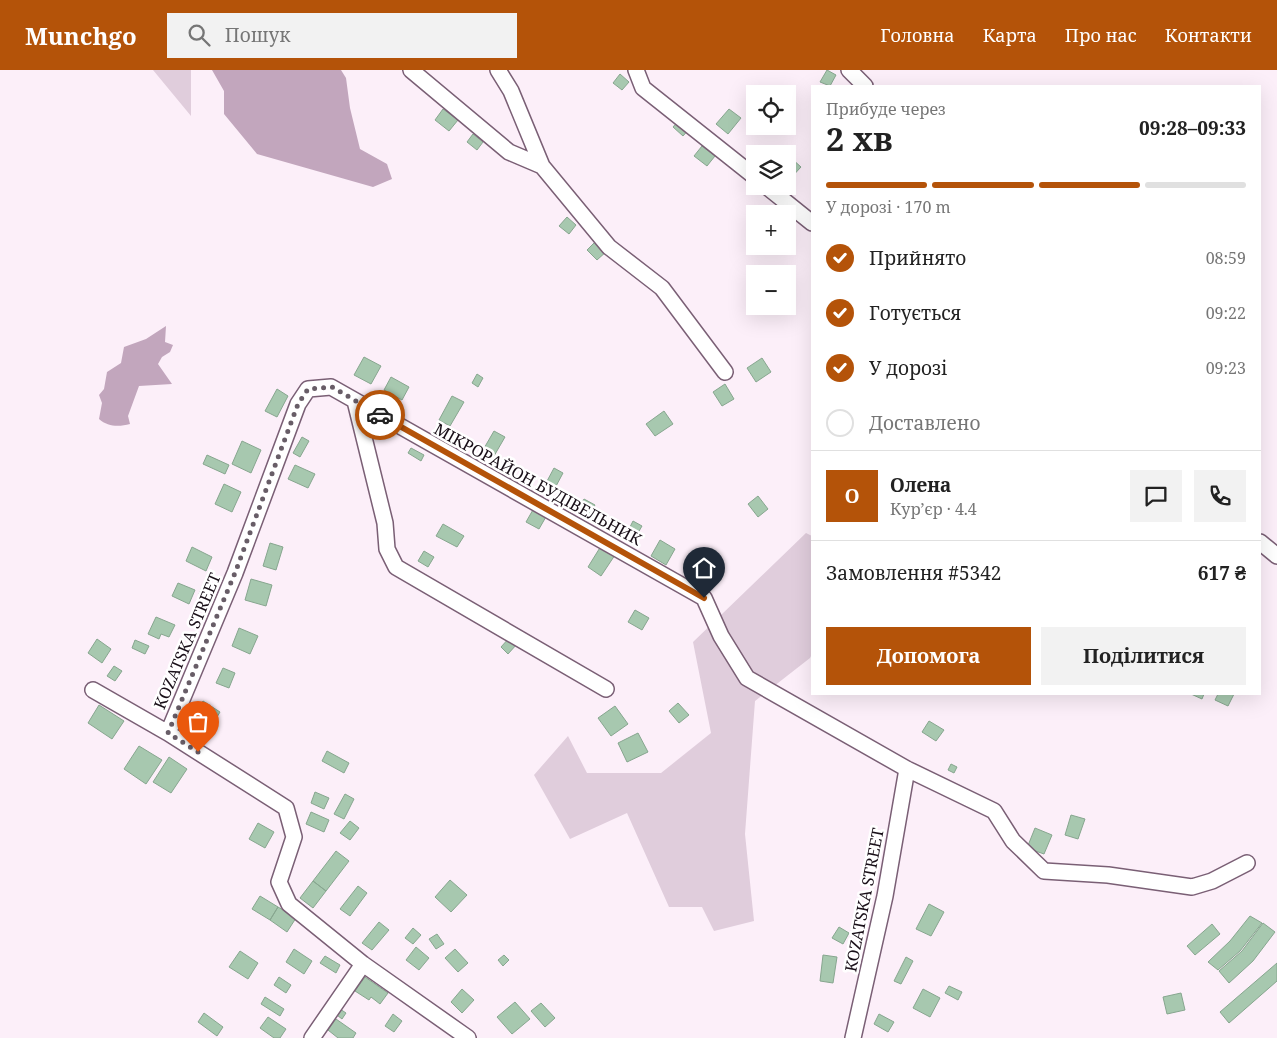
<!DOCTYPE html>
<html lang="uk">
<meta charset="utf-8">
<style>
body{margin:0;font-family:"Noto Serif",serif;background:#f2f2f2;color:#222;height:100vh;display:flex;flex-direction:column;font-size:19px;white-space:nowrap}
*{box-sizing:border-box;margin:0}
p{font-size:16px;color:#767676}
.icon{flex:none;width:28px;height:28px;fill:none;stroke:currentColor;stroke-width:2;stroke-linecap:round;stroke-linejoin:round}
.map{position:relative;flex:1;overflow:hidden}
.side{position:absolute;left:811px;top:15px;width:450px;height:610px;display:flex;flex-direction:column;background:#fff;border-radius:0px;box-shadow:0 5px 20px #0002}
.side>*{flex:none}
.controls{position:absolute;left:746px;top:15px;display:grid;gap:10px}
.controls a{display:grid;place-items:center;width:50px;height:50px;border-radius:0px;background:#fff;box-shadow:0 5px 20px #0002;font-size:25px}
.pin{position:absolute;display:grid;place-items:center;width:42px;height:42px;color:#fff;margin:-51px -21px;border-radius:50% 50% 50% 0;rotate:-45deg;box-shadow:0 0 5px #0007}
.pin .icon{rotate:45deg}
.courier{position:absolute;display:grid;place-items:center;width:50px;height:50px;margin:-25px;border:4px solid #b45309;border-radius:50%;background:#fff;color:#222;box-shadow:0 1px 6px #0007}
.summary em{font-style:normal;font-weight:700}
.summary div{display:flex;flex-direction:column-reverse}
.summary{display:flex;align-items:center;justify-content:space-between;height:85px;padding:0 15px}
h1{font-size:32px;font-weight:700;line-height:38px}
.bar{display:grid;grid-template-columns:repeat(4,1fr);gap:8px 5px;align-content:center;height:60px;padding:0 15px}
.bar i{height:6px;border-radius:4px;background:#e0e0e0}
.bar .selected{background:#b45309}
.bar p{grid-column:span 4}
.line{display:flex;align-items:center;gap:12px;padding:0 15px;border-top:1px solid #e0e0e0}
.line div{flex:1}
.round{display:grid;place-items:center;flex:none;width:52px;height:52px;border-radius:0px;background:#f2f2f2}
ol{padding:0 15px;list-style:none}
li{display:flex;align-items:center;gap:15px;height:55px}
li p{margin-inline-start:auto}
li .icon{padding:5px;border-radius:50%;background:#b45309;color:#fff;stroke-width:4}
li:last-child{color:#767676}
li i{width:28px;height:28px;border:2px solid #e0e0e0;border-radius:50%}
.button{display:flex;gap:10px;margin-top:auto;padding:10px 15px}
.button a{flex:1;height:58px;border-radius:0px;background:#b45309;color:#fff;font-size:20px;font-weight:700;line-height:58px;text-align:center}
.button a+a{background:#f2f2f2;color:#222}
header{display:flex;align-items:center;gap:30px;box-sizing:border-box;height:70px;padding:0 25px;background:#b45309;color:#fff}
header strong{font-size:24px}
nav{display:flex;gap:28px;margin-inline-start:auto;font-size:18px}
.search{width:350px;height:45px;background:#f2f2f2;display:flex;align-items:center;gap:12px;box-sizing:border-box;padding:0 18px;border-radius:0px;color:#767676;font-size:19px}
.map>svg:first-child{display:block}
</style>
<header>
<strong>Munchgo</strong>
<div class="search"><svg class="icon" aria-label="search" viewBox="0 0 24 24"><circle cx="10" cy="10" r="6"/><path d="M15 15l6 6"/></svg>Пошук</div>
<nav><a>Головна</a><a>Карта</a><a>Про нас</a><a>Контакти</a></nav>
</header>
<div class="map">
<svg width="1277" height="968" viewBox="0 0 1277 968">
<rect width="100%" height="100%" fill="#fceff9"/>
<path fill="#e0cddc" d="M153,0H191V46Z
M806,463L812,466V584L810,588L755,631L745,764L754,851L714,861L702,837H669L627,743L570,769L534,705L568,666L587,703H661L711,663L693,572Z"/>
<path fill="#c2a6bd" d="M212,0H341L346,8L350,38L360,79L387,94L392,109L373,117L257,84L224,44V21Z
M166,256L165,272L173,275L170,282L162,287L158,294L172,314L139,316L128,346L130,354C119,357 108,357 99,349L102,333L99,325L104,319L107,302L121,293L124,277L146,269Z"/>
<path fill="#a7c8af" stroke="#87a68f" d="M827,0L836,5L830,16L820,12Z
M620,4L629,12L622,20L613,13Z
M443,39L458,50L449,61L435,50Z
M729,39L741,48L728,64L716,54Z
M680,49L690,58L683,66L673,57Z
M473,64L483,72L477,80L467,72Z
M702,76L715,86L707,96L694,86Z
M791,88L801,97L788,111V92Z
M782,139L796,149L788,161V144H779Z
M567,147L576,155L569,164L559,156Z
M597,170L607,181L597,190L587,180Z
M364,287L381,296L371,314L354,305Z
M762,288L771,302L756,312L747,298Z
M477,304L483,308L478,317L472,313Z
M391,307L409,317L402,330L384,320Z
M725,314L734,329L722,336L713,322Z
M277,319L288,326L277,347L265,341Z
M452,326L464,332L450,356L439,350Z
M664,341L673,354L655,366L646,354Z
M494,361L505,367L494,386L483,380Z
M302,367L309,371L300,387L293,383Z
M242,371L261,380L251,403L232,394Z
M411,378L424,385L421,391L408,383Z
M207,385L229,395L225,404L203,394Z
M295,395L315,404L308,418L288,409Z
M554,398L563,403L555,418L546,413Z
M224,414L241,422L232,442L215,434Z
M758,426L768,439L758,447L748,434Z
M584,429L595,435L588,447L577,441Z
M534,438L547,445L539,459L526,452Z
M633,451L642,456L635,468L627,463Z
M443,454L464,466L457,477L436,466Z
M660,470L675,479L666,495L651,486Z
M270,473L283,477L276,500L263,496Z
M601,476L615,485L601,506L588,497Z
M192,477L212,487L206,501L186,491Z
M424,481L434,487L428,497L418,491Z
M251,509L272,515L266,536L245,530Z
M178,513L195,520L189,534L172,526Z
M202,517L213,522L210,529L199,524Z
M635,540L649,548L642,560L628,552Z
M156,547L175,555L169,567L161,564L159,569L148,564Z
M239,558L258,566L250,584L232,576Z
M510,567L517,574L508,584L501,577Z
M97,569L111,579L102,593L88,583Z
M135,570L149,576L145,584L132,578Z
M114,596L122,601L115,611L107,606Z
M223,598L235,603L229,618L216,613Z
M1191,624H1204L1202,629Z
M1218,624H1234L1228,636L1215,630Z
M203,631L220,642L210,659L204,655L201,658L190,651Z
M678,633L689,645L679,653L669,641Z
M99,635L124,651L112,669L88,653Z
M615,636L628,654L611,666L598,648Z
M929,651L944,660L936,671L922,662Z
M638,663L648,682L627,692L618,673Z
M139,676L162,690L146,714L124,699Z
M327,681L349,693L344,703L322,691Z
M169,687L187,699L171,723L153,712Z
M951,694L957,697L954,703L948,700Z
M315,722L329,728L324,739L311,733Z
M345,724L354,729L344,749L334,744Z
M311,742L329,750L324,762L306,754Z
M1071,745L1085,749L1078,769L1065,765Z
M350,751L359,758L350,770L340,763Z
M258,753L274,762L265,778L249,769Z
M1035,758L1052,765L1044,784L1027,778Z
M336,781L349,791L326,821L313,811Z
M450,810L467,825L451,842L435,827Z
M313,811L326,821L313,838L300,828Z
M358,816L367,823L350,846L340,839Z
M260,826L278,837L270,850L252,839Z
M929,834L944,842L931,866L916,859Z
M278,837L296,848L287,862L270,850Z
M1250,846L1262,853L1240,881L1218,900L1208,892L1230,871Z
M379,852L389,860L372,880L362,873Z
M1263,853L1275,862L1253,891L1229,913L1219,901L1242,881Z
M1212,854L1220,864L1195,885L1187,876Z
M839,857L849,863L843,874L832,868Z
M413,858L421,865L413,874L405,868Z
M437,864L444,874L436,879L429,869Z
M416,877L429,888L419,900L406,890Z
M294,879L312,891L304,904L286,892Z
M455,879L468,893L458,902L445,888Z
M240,881L258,893L248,909L229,897Z
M504,885L509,890L503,896L498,890Z
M823,885L837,887L833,913L820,911Z
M325,886L340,895L336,903L320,893Z
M906,887L913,891L901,914L894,911Z
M1277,893V911L1229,953L1220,942Z
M279,907L291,915L286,923L274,915Z
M365,907L388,923L380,934L371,927L369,930L355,921Z
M949,916L962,922L958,930L945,923Z
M462,919L474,930L462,943L451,932Z
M923,919L940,928L930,947L913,938Z
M1181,923L1185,940L1167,944L1163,927Z
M265,927L284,939L280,946L261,934Z
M515,932L530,949L512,964L497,947Z
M541,933L555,948L545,957L531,941Z
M337,937L346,943L342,949L333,942Z
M204,943L223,957L217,966L198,952Z
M393,944L402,951L394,962L385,956Z
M879,944L894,952L888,962L874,954Z
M268,947L286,959L280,968H274L260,958Z
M336,949L356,963L353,968H338L328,960Z"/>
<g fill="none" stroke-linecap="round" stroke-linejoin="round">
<defs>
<path id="minor" d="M411,0L509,82L542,96
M498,0L511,21L542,96L609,177L662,218L725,302
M636,0L643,18L755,107
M849,0L865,16
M766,116L812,153
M355,331L385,453L387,479L396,497L606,619
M1260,472L1277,486
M93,620L168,663
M312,968L363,894
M468,968L363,894L289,834L279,812L294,767L286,738L168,663L235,503L298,334L308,319L331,317L704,528L721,566L747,608L907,699L994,741L1013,771L1044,801L1108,805L1192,817L1212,811L1247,793
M853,968L885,826L907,699"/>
</defs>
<use href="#minor" stroke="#7a5f75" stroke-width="18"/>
<use href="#minor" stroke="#fff" stroke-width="15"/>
</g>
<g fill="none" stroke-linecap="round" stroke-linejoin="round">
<path stroke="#685d67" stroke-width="5" stroke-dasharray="0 9" d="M198,682L168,663L235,503L298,334L308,319L332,317L380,345"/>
<path stroke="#b45309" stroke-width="6" d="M380,345L704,528"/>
</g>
<g text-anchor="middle" stroke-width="5" stroke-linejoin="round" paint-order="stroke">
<g font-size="16" fill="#190f18" stroke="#fff">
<text transform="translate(538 414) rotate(29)" y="6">МІКРОРАЙОН БУДІВЕЛЬНИК</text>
<text transform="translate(187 571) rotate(-67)" y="6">KOZATSKA STREET</text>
<text transform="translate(864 830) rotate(-79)" y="6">KOZATSKA STREET</text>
</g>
</g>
</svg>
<div class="controls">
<a><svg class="icon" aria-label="locate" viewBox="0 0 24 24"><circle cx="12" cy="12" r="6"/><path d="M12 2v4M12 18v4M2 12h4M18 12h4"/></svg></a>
<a><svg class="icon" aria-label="layers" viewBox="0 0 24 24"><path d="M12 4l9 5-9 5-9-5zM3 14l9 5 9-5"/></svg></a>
<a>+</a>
<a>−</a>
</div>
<div class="pin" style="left:198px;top:682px;background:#ea580c"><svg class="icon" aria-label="bag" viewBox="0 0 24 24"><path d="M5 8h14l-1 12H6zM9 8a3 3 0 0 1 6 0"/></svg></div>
<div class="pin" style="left:704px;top:528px;background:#1f2937"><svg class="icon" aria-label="home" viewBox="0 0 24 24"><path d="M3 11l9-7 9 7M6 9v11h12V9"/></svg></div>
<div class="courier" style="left:380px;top:345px"><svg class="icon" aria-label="car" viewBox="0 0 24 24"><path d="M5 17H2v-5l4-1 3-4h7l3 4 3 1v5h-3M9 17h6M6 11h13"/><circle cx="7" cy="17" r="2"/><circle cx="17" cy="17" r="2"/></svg></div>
<section class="side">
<div class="summary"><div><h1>2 хв</h1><p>Прибуде через</p></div><em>09:28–09:33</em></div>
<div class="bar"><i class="selected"></i><i class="selected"></i><i class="selected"></i><i></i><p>У дорозі · 170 m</p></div>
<ol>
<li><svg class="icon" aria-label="check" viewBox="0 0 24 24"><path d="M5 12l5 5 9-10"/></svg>Прийнято<p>08:59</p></li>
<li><svg class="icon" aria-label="check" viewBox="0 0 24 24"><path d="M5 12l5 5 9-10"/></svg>Готується<p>09:22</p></li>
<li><svg class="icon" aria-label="check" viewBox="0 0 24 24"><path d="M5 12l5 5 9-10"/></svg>У дорозі<p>09:23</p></li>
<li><i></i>Доставлено</li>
</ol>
<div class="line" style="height:90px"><b class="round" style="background:#b45309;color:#fff">О</b><div><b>Олена</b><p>Кур’єр · 4.4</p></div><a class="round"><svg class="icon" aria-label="chat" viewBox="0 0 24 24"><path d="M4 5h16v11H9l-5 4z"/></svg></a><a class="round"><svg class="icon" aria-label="phone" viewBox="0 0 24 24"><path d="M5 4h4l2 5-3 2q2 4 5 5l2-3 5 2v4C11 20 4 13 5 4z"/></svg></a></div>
<div class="line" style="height:65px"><div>Замовлення #5342</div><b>617 ₴</b></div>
<div class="button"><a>Допомога</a><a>Поділитися</a></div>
</section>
</div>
